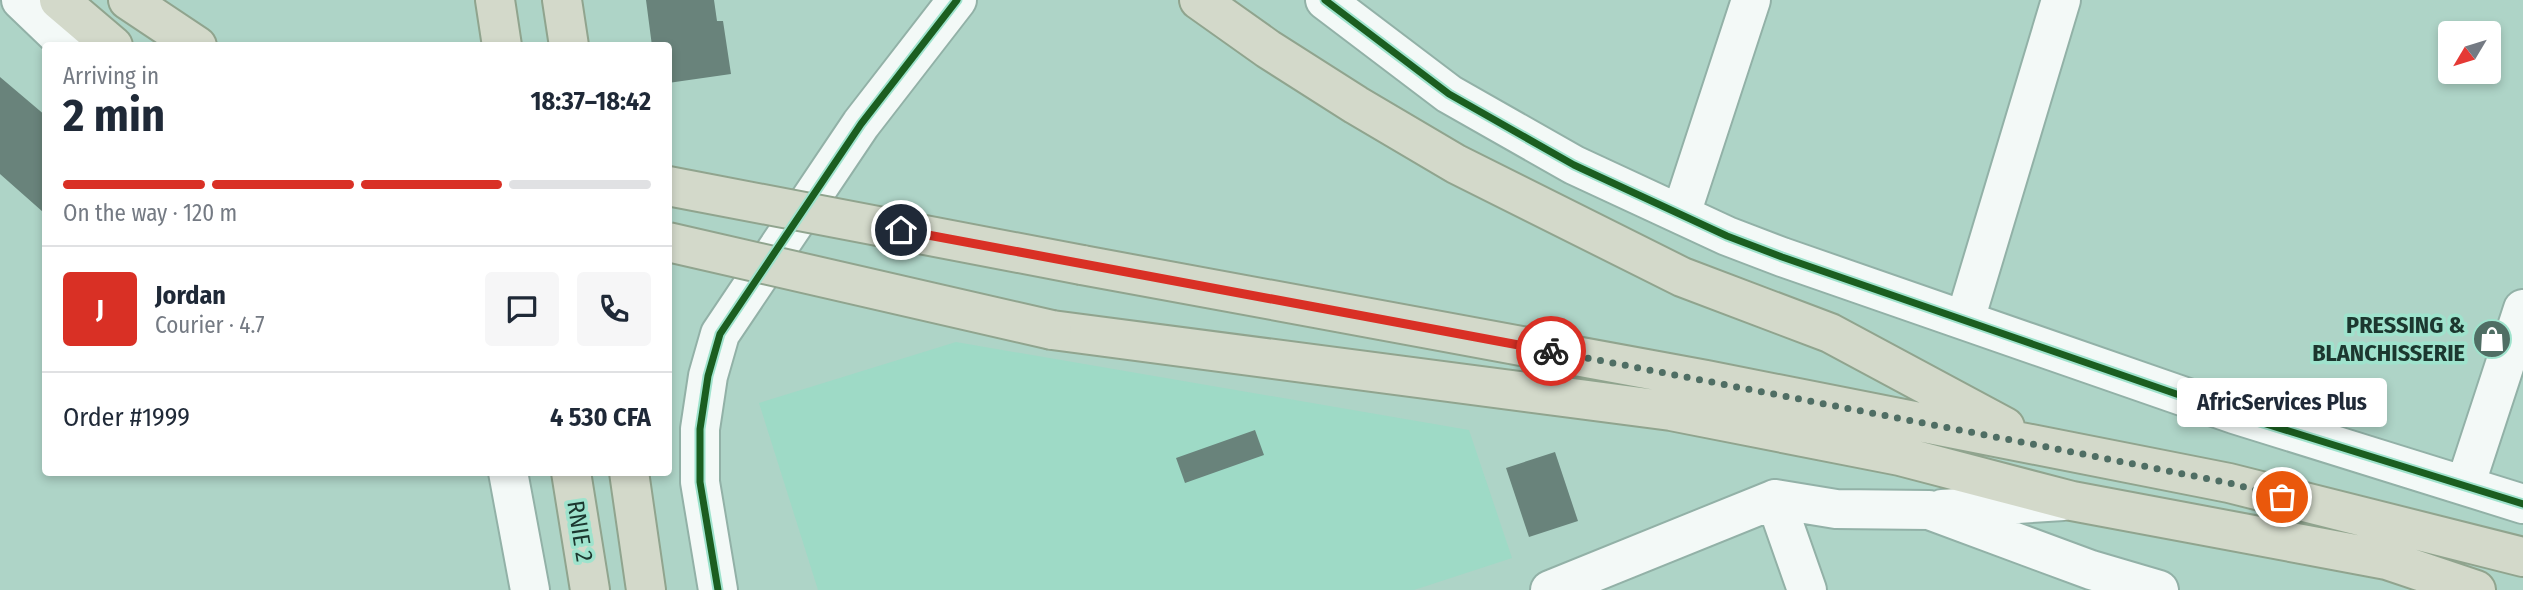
<!DOCTYPE html>
<meta charset="utf-8">
<style>
body{margin:0;font-family:"Fira Sans Condensed",sans-serif;background:#f6f6f7;color:#1f2937;height:100vh;display:flex;flex-direction:column;font-size:26px;white-space:nowrap}
*{box-sizing:border-box;margin:0}
p{font-size:23px;color:#747a83}
.icon{flex:none;width:38px;height:38px;fill:none;stroke:currentColor;stroke-width:2;stroke-linecap:round;stroke-linejoin:round}
.map{position:relative;flex:1;overflow:hidden}
.sheet{position:absolute;left:42px;top:42px;width:630px;height:434px;display:flex;flex-direction:column;background:#fff;border-radius:7px;box-shadow:0 4px 10px #0003}
.sheet>*{flex:none}
.needle{width:46px;rotate:232deg}
.controls{position:absolute;left:2438px;top:21px;display:grid;gap:14px}
.controls a{display:grid;place-items:center;width:63px;height:63px;border-radius:7px;background:#fff;box-shadow:0 4px 10px #0003;font-size:35px}
.pin{position:absolute;display:grid;place-items:center;width:60px;height:60px;color:#fff;margin:-30px;border:4px solid #fff;border-radius:50%;box-shadow:0 2px 7px #0007}
.courier{position:absolute;display:grid;place-items:center;width:70px;height:70px;margin:-35px;border:5px solid #d93025;border-radius:50%;background:#fff;color:#222;box-shadow:0 2px 9px #0007}
.bubble{position:absolute;height:49px;border-radius:7px;background:#fff;box-shadow:0 4px 10px #0003;font-size:23px;font-weight:700;line-height:49px;text-align:center}
.summary em{font-style:normal;font-weight:700}
.summary div{display:flex;flex-direction:column-reverse}
.summary{display:flex;align-items:center;justify-content:space-between;height:119px;padding:0 21px}
h1{font-size:46px;font-weight:700;line-height:52px}
.bar{display:grid;grid-template-columns:repeat(4,1fr);gap:10px 7px;align-content:center;height:84px;padding:0 21px}
.bar i{height:9px;border-radius:5px;background:#e0e1e3}
.bar .on{background:#d93025}
.bar p{grid-column:span 4}
.line{display:flex;align-items:center;gap:18px;padding:0 21px;border-top:2px solid #e0e1e3}
.line div{flex:1}
.round{display:grid;place-items:center;flex:none;width:74px;height:74px;border-radius:7px;background:#f6f6f7}
.map>svg:first-child{display:block}
</style>
<div class="map">
<svg width="2523" height="590" viewBox="0 0 2523 590">
<rect width="100%" height="100%" fill="#aed4c7"/>
<path fill="#9edac6" d="M956,342L1469,430L1512,558L1414,590H818L759,403Z"/>
<path fill="#69837b" d="M646,0H714L717,21H723L731,74L668,83V46H652Z
M0,77L46,116V209L43,212L0,174Z
M1255,430L1264,455L1185,483L1176,458Z
M1555,452L1578,521L1529,537L1506,468Z"/>
<g fill="none" stroke-linecap="round" stroke-linejoin="round">
<defs>
<path id="minor" d="M21,0L69,46
M1325,0L1449,94L1574,165L1727,236L1782,257L2234,414L2523,504
M1681,214L1751,0
M1965,320L2061,0
M508,472L530,590
M2465,486L2523,309
M1775,499L1807,590
M1942,509L2063,501
M718,590L700,482V429L708,376L720,334L861,124L957,0
M1550,590L1775,499L1836,509L1929,510L2091,570L2159,590"/>
<path id="highway" d="M59,0L113,46
M128,0L197,46
M495,0L502,46
M562,0L569,46
M1199,0L1268,49L1356,105L1456,164L1682,277L1830,333L2005,427
M1082,265L1706,380L2229,483L2523,557
M1052,330L1671,411L1900,456L2072,501L2387,560L2476,590
M571,472L590,590
M629,472L646,590"/>
</defs>
<use href="#minor" stroke="#92b1a7" stroke-width="42"/>
<use href="#highway" stroke="#90a48e" stroke-width="42"/>
<use href="#minor" stroke="#f3f9f7" stroke-width="38"/>
<use href="#highway" stroke="#d3d9ca" stroke-width="38"/>
<defs>
<path id="highway-bridge" d="M668,186L1082,265
M668,242L1052,330"/>
</defs>
<use href="#highway-bridge" stroke="#90a48e" stroke-width="42" stroke-linecap="butt"/>
<use href="#highway-bridge" stroke="#d3d9ca" stroke-width="38"/>
<defs>
<path id="cycleway" d="M1325,0L1449,94L1574,165L1727,236L1782,257L2234,414L2523,504
M718,590L700,482V429L708,376L720,334L861,124L957,0"/>
</defs>
<use href="#cycleway" stroke="#9fe3cd" stroke-width="11"/>
<use href="#cycleway" stroke="#1b5e20" stroke-width="7"/>
</g>
<g fill="none" stroke-linecap="round" stroke-linejoin="round">
<path stroke="#4f6e64" stroke-width="7" stroke-dasharray="0 12.6" d="M1551,351L2037,445L2229,483L2282,497"/>
<path stroke="#d93025" stroke-width="9" d="M901,230L1551,351"/>
</g>
<defs>
<symbol id="shop-disc" viewBox="-11 -11 22 22"><circle r="9.5" fill="#4f6e64" stroke="#9fe3cd"/><path d="M-5-2.5h2.3a2.7 3.5 0 0 1 5.4 0H5L5.5 6h-11ZM-1.5-2.5h3a1.5 2.3 0 0 0-3 0Z" fill="#fff"/></symbol>
</defs>
<g fill-rule="evenodd">
<use href="#shop-disc" x="2470" y="317" width="44" height="44"/>
</g>
<g text-anchor="middle" stroke-width="7" stroke-linejoin="round" paint-order="stroke">
<g font-size="24" font-weight="bold" fill="#1c372f" stroke="#9fe3cd" text-anchor="end">
<text x="2465" y="333">PRESSING &amp;<tspan x="2465" dy="28">BLANCHISSERIE</tspan></text>
</g>
<g font-size="24" fill="#1c372f" stroke="#9fe3cd">
<text transform="translate(580 531) rotate(81)" y="8">RNIE 2</text>
</g>
</g>
</svg>
<div class="controls">
<a><svg class="needle" viewBox="-14 -14 28 28"><path d="M0-13l5 13h-10z" fill="#e53935"/><path d="M0 13l5-13h-10z" fill="#747a83"/></svg></a>
</div>
<div class="pin" style="left:2282px;top:497px;background:#ea580c"><svg class="icon" aria-label="bag" viewBox="0 0 24 24"><path d="M5 8h14l-1 12H6zM9 8a3 3 0 0 1 6 0"/></svg></div>
<div class="pin" style="left:901px;top:230px;background:#1f2937"><svg class="icon" aria-label="home" viewBox="0 0 24 24"><path d="M3 11l9-7 9 7M6 9v11h12V9"/></svg></div>
<div class="courier" style="left:1551px;top:351px"><svg class="icon" aria-label="bike" viewBox="0 0 24 24"><circle cx="6" cy="16" r="4"/><circle cx="18" cy="16" r="4"/><path d="M6 16l4-8h5l3 8M10 8l3 8H6M13 5h3"/></svg></div>
<div class="bubble" style="left:2177px;top:378px;width:210px">AfricServices Plus</div>
<section class="sheet">
<div class="summary"><div><h1>2 min</h1><p>Arriving in</p></div><em>18:37–18:42</em></div>
<div class="bar"><i class="on"></i><i class="on"></i><i class="on"></i><i></i><p>On the way · 120 m</p></div>
<div class="line" style="height:126px"><b class="round" style="background:#d93025;color:#fff">J</b><div><b>Jordan</b><p>Courier · 4.7</p></div><a class="round"><svg class="icon" aria-label="chat" viewBox="0 0 24 24"><path d="M4 5h16v11H9l-5 4z"/></svg></a><a class="round"><svg class="icon" aria-label="phone" viewBox="0 0 24 24"><path d="M5 4h4l2 5-3 2q2 4 5 5l2-3 5 2v4C11 20 4 13 5 4z"/></svg></a></div>
<div class="line" style="height:91px"><div>Order #1999</div><b>4 530 CFA</b></div>
</section>
</div>
